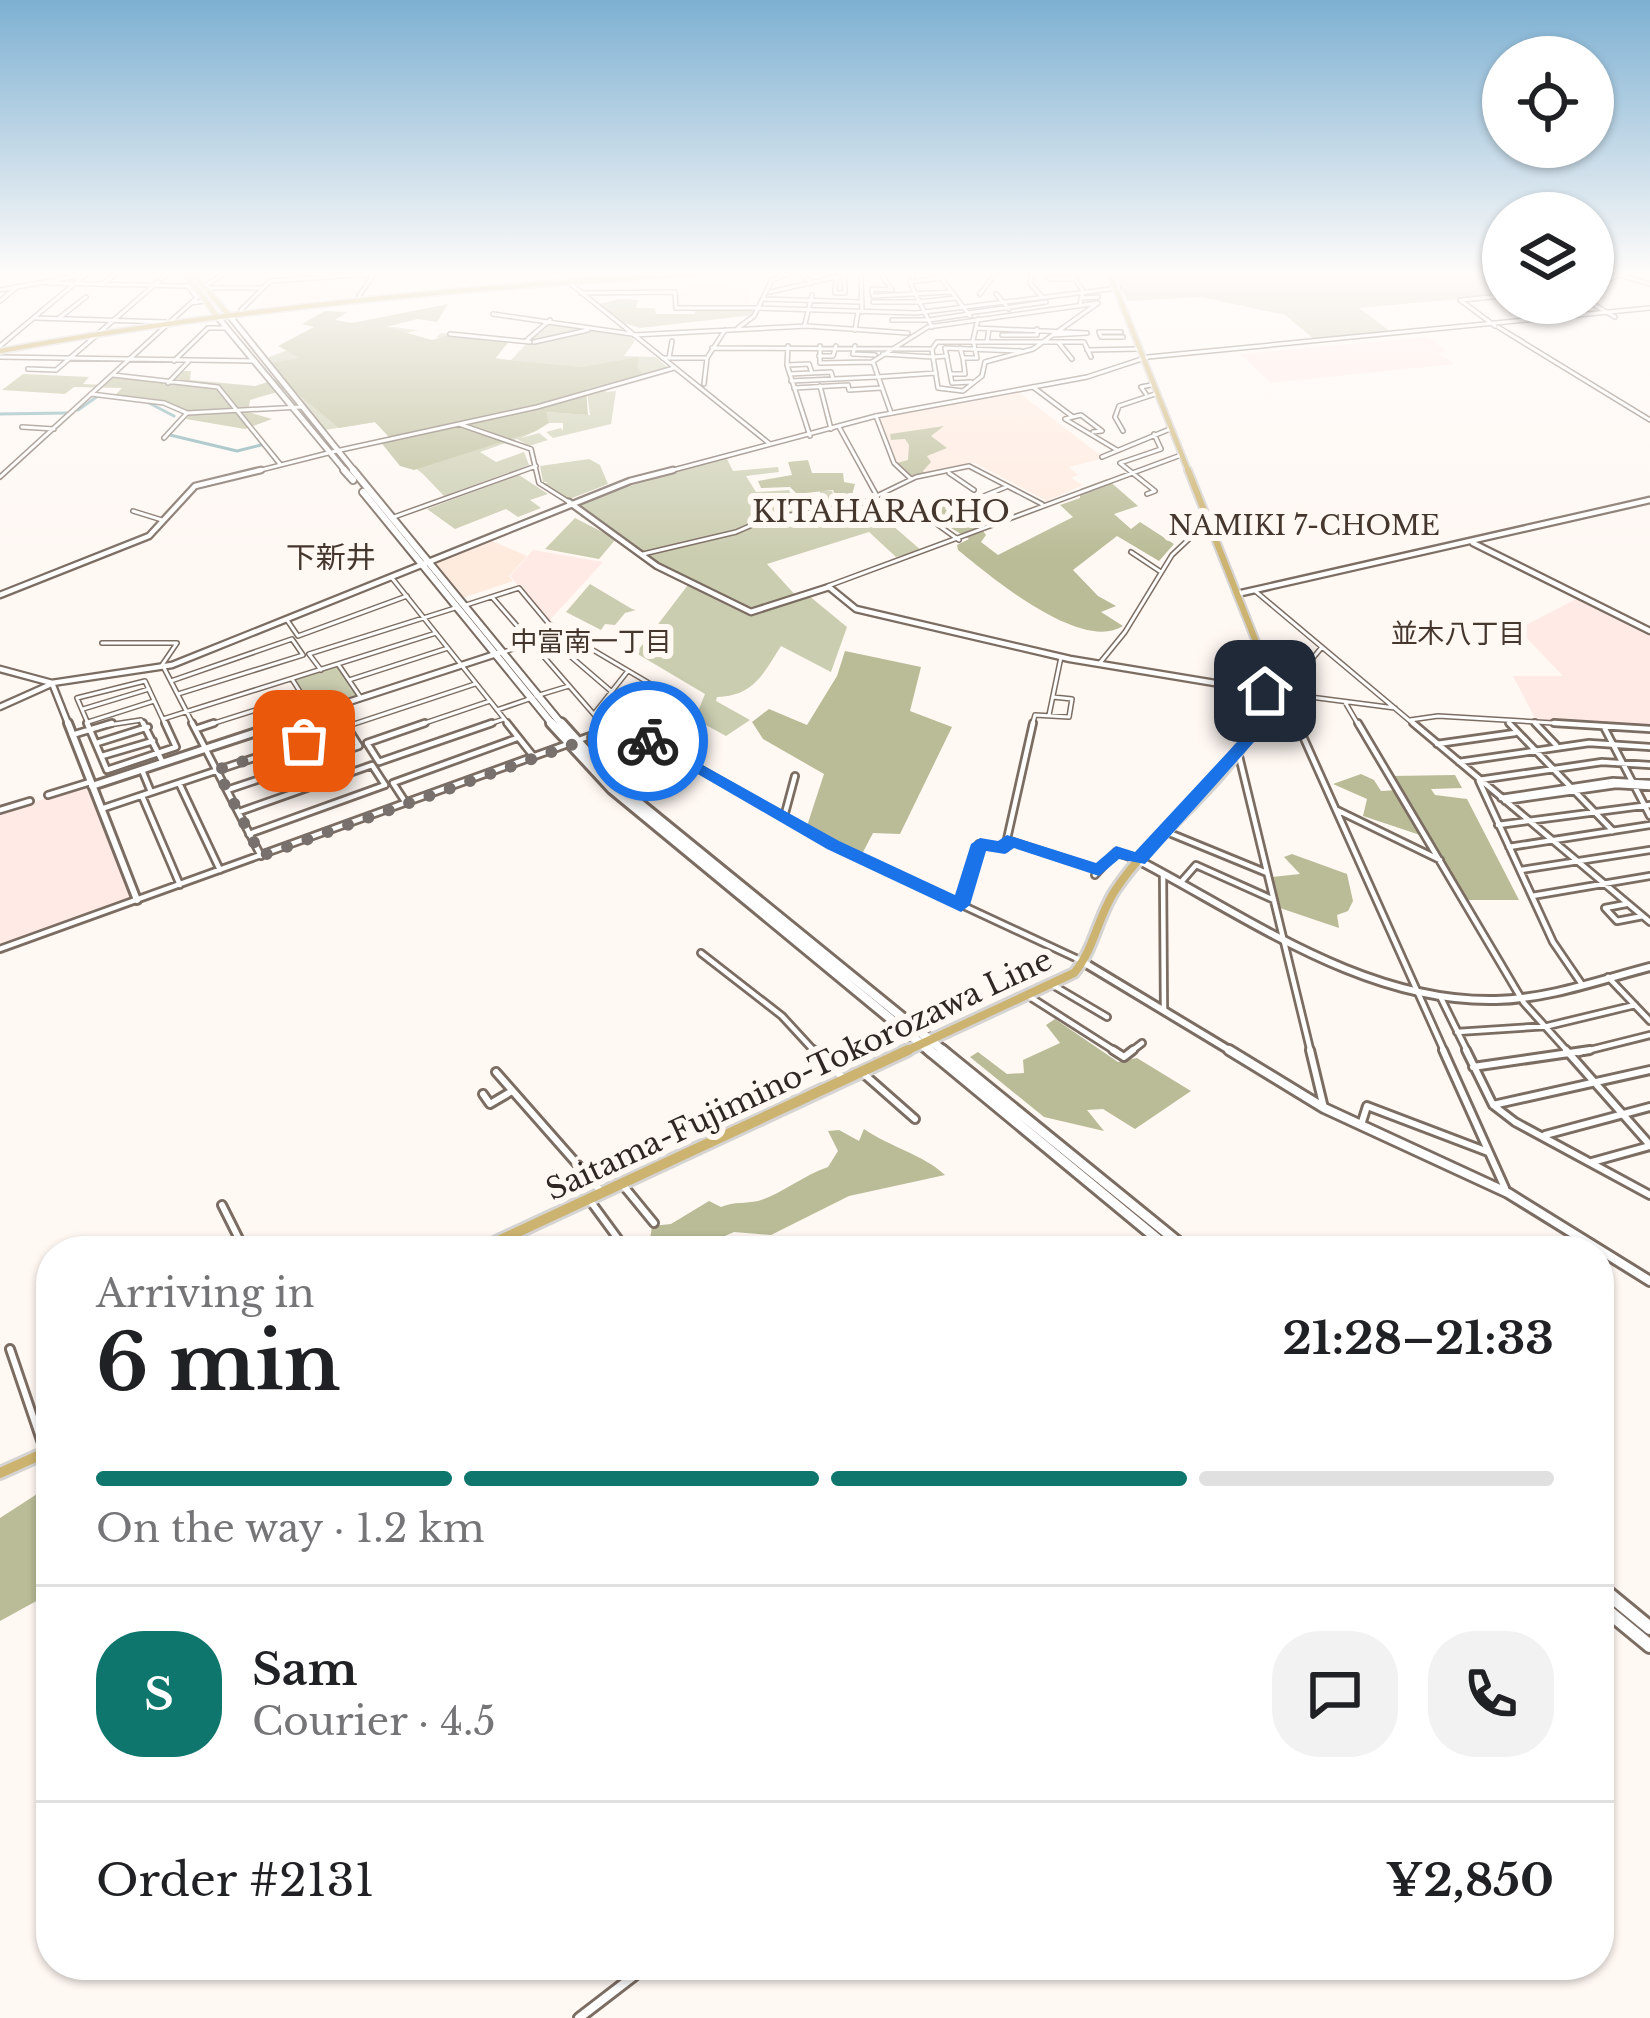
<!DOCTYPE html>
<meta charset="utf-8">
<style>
body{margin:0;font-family:"Libre Baskerville","Noto Sans JP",serif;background:#f2f2f2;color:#202124;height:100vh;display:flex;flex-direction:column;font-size:45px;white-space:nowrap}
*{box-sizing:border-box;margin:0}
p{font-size:39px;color:#757577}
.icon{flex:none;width:66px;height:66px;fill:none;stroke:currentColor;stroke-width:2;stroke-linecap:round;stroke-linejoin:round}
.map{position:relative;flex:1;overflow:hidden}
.side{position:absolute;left:36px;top:1236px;width:1578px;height:744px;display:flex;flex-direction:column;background:#fff;border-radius:48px;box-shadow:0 3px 9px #0004}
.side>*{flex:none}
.fabs{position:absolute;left:1482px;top:36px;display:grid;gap:24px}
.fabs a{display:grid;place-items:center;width:132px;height:132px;border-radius:50%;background:#fff;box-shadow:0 3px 9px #0004;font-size:60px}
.pin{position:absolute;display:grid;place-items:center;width:102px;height:102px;color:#fff;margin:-51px;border-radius:24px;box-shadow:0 6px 18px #0006}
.courier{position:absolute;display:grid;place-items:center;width:120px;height:120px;margin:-60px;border:9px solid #1a73e8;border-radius:50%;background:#fff;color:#222;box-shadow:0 3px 15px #0007}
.head em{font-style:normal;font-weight:800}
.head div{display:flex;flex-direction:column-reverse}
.head{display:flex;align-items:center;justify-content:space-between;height:204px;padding:0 60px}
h1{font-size:78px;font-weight:800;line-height:90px}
.bar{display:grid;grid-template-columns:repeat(4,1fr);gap:18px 12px;align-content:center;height:144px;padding:0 60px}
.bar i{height:15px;border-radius:9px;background:#e0e0e0}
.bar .selected{background:#0f766e}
.bar p{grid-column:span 4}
.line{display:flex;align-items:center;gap:30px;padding:0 60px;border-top:3px solid #e0e0e0}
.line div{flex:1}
.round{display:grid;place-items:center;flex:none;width:126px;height:126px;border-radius:48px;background:#f2f2f2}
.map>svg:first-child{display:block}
</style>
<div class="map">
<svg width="1650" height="2018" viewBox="0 0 1650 2018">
<rect width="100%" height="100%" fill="#fff8f3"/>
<path fill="#ffeade" d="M373,274L359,295L258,307L274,280Z
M1018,392L1104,458L1069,467L1078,475L1071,478L1083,485L1047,501L975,463L909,476L896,463L879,418Z
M485,538L527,556L509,576L513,581L462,598L433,563Z"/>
<path fill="#ffeae6" d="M751,280L750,305L676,307L677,292L686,291L687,282Z
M1428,337L1448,352L1439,353L1454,364L1271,383L1240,354Z
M533,550L603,562L549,621L510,576Z
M1578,598L1650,634V727L1536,720L1513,676H1563L1518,629Z
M86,785L134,898L0,947V813Z"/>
<path fill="#cbcdb0" d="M1115,274H1503V295L1359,308L1391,332L1314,339L1285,315L1200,297L1127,301Z
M358,323L418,330L401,335L431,349L442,338L436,337L441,333L510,340L495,358L511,360L546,323L628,335L635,341L624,356L656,357L668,368L538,405L536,431L521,438L539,433L548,440L529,446L517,439L480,452L496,462L524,452L529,465L444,496L423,474L379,440L389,437L375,422L325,430L268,362L269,357Z
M605,387L606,392L616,391L611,424L553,438L546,432L561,428L563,431V423H549L545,412L590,415L587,392Z
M726,457L733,471L778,467L779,472L746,476L756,492L789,490L794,499L820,498V491H832L840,510L856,508L873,528L892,525L922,551L896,557L869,532L767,564L798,598L808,595L847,627L831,672L781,646C763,674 754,696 717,697L716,701L750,720L726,736L695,719L705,694L636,653L691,581L661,567L574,503Z
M589,459L600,465L608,484L567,500L543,484L548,482H543L540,466Z
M519,475L548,494L530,500L541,508L518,517L506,509L455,529L427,509Z
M575,518L616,539L599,559L545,549Z
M590,584L632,609L636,610L625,613L615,625L605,624L601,630L566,612Z
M338,666L358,697L315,711L295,680Z"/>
<path fill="#babc97" d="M619,299L638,300L636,308H655L656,314H695V308L756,309L753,315L640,328L624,323L600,304Z
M448,304L437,322L417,319L386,327L432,340L450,334L510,340L495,359L581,367L639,357L637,367L643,374L586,389L588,415L546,412L549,423L536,431L414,470L400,466L379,440L389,437L375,422L339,428L291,388L250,400L248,412L272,419L245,429L186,419L190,414L165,402L115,395L122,388L74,387L65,394L2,390L23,374L89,377L83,384L104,385L115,376L168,384L181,371H191L190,380L255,386L277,379L266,364L300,358L278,346L314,327L302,324L325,311L348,312L335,320L352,323Z
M944,426L931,436L947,448L927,456L931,462L923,471L926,475L910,476L897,463L908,460L909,445L905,439L891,440L890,434Z
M808,460L812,473H843L844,482L855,484L852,495L858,504L840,509L833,490L797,494L790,487L761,488L758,481L792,475L788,462Z
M1107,479L1138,506L1114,514L1131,529L1140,522L1174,544L1159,561L1117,536L1073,570L1098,596L1116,606L1101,612L1123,626C1081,653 990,576 958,550L957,545L969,539L928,514L938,502C957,514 972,514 986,535L981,542L998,555L1073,517L1060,505L1080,498V489Z
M845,651L921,667L910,711L952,727L900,834L873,833L862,854L807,826L824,774L763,739L752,722L769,709L807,725L837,676Z
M1361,774L1374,780L1381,791L1398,790L1391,776L1455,775L1462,788L1431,789L1435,795L1467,799L1519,900H1465L1429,838L1363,816L1367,799L1333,784Z
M1292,854L1347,874L1353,901L1348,911L1337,915L1339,928L1280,908L1272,877L1300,874L1284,857Z
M1055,1019L1118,1062L1137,1058L1191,1091L1135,1129L1103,1109L1087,1110L1104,1131L1044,1117L970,1057L978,1052L1007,1074L1024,1073L1023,1060L1060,1043L1046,1025Z
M864,1129C890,1147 924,1155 945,1175L849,1196L771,1235L734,1232L718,1239L722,1251H666L650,1239L652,1226L671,1224L709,1201L721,1207C735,1201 745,1204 758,1201C778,1196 804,1175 828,1167L838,1151L828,1131L839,1130L859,1141Z
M37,1494L51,1510V1593L0,1621V1518Z"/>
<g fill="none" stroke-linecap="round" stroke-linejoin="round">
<path stroke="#7cabb1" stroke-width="3" d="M149,403L174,416
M78,410L98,396
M0,414L67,413
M170,435L237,451L261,445"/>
<defs>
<path id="pedestrian-far1" d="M534,342L588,330"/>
<path id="pedestrian" d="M48,795L90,782
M0,810L30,801"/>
<path id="minor-far3" d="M801,274L812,283
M861,274L862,312
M881,274L892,290
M913,274L911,285L932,327
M938,274L970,316
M1032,274L1030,283L1042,297
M1047,274L1049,279H1074
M1072,274L1083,291L1080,304
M836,277L835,293H845L844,275
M910,282L940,278
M48,283L188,286L197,298L191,303
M102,284L116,274
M1593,286L1621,274
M208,288H262
M770,292L849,274
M581,293L675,292L676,308H758
M872,293V289L892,290
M980,294L995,274
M996,294L1009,309
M359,296L374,274
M873,296L951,292
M1083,298L1098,297
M764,299L862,302
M1460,300L1495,326
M1460,300L1503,296
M0,301L17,287
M873,302H919
M919,302L955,298
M1591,303L1615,317
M241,310L270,281L373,274
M968,313L1046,302
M493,314L632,334
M36,318L165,322
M59,318L86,297
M892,320H928
M929,320L969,314
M171,321L191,303L204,301
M805,324L812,295
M738,328L754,316L772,280L788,274
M976,328L1087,333L1052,335
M989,329L987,342H1084L1091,357
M855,330L858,312
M100,332L167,274
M1121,332H1099L1101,337H1123
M450,334L530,342
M634,335L807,326L908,333
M1002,335H1037V329
M527,340L550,320
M1058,342L1072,359
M0,346L86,274
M788,346L787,365L810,436
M820,346V363L872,362L928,327L1098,303
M855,346L853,354L875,355
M712,348L932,349L933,357L947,356
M960,348L963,358H977L973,340L978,319
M932,349L937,342H987
M1087,350L1139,349
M883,354L933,357L938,388L963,391L982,376L985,362L1033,349L1098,303
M819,356H833L836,346
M0,357L255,361
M663,358H705
M669,358L672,341
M174,361L208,328H224
M873,362L891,413
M788,365L809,364L812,373
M28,369L56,370L98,334
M790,374L831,372L833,379
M951,374H965L963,358
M113,375L218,387L280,464
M877,377L936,373
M791,381L877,377
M971,382L952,383L945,348L1021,351
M168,383L188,362
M704,384L707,358L725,330
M848,385L849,390L881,388
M820,386L831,429
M1033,387L1073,417L1081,415L1102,431L1093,432
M794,388L848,385
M1146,394L1141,387L1151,385
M876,416L894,463L911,479
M1073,417L1065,419L1117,450
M459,424L531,449L539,483L569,502
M22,427L54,429
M839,427L877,496
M1123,431L1115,417L1119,406L1155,394
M164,438L187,413
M336,451L537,407L674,368
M1102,457L1170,429
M949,473L974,490
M0,477L169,323
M1147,494L1155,491L1120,463L1161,449L1154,434
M979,498L1006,487
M133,511L162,520
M394,517L536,466
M927,517L959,540
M1131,552L1161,572
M643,554L736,532L768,518L856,506L916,477L969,466L1042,504
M392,578L510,726
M828,586L1181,455
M1254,590L1416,726
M492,597L604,726
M466,605L519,588L549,624L654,686L624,726
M287,620L298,636L407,596
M548,637L612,692
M102,643H177L162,665
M501,653L563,632
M338,664L361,698
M1099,664L1125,632L1172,555L1206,523
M164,668L194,726
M321,670L309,654L455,608
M292,679L314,714
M349,680L448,648
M171,681L292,639L303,655L178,694
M1265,691L1395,708
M1284,693L1299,726
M1284,693L1322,647
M536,696L569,686
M1345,702L1359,726
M1264,704L1273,706L1283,697
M342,705L354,724L475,684
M83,709L149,689
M497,710L529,699
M594,714L627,672
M1049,715L1061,657
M163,719L436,633
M1410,720L1438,716L1603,726
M88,722L154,701
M89,726L77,698L145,681L166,726
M102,726L141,720L144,726
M205,726L303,695
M416,726L490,701
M483,726L504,719
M1032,726L1035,715L1069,717L1072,699L1053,697"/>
<path id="minor-far2" d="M87,723L107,770L176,747L165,723
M143,723L163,763
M192,723L261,856
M425,723L367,743L379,762L492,723
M507,723L534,757
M601,723L608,731
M1297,723L1445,1053
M1358,723L1524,1003L1569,1053
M1413,723L1650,922
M1509,723L1613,831
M1535,723L1556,745
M1554,723L1650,729
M624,726L833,845L1082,961
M1604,727L1650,816
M196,729L214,723
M72,735L112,723
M97,743L148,727
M1437,744L1515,733
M1238,752L1311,1053
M102,756L153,741
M1459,762L1589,743L1650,747
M142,770L151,792
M1479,780L1602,762L1650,765
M1479,781L1553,942L1581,983
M179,783L220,870
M142,796L180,885
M1501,798L1613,781L1650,783
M1505,801L1616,785L1650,787
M406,803L393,783L517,738
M101,809L347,727L359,746L227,790
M1337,810L1440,860
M239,812L372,765L385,785L249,834
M784,817L795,776
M1498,825L1650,805
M1167,832L1267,873
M1007,840L1099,870
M1509,847L1650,825
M1521,870L1650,850
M1163,873L1164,1011
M1095,875L1116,852L1138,860
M1182,881L1196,865L1274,900
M1532,896L1650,876
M1626,904L1605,908L1617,921L1643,916
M961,906L979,844L1005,848L1033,723
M0,949L626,723
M701,953L782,1016L816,1053
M1608,977L1650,1021
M1051,984L1107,1017
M1027,995L1118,1053
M1440,996L1468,1053
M1457,1032L1548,1026L1635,1005
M1129,1053L1142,1043
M1578,1053L1650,1035"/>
<path id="minor-far1" d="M813,1050L841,1076
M1113,1050L1124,1057L1133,1050
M1310,1050L1324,1108
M1443,1050L1505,1188
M1466,1050L1493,1105L1515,1122L1650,1195
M1566,1050L1650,1145
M1473,1067L1590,1050
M496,1072L599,1189
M865,1075L915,1119
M483,1094L490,1104L512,1091
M1493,1105L1650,1070
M1361,1125L1367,1106L1488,1152
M1545,1135L1650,1107
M1592,1162L1650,1146
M622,1184L654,1223
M591,1202L627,1251
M222,1205L245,1251
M742,1251L748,1248
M10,1349L45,1452"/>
<path id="minor" d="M579,2018L648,1965"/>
<path id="tertiary-far3" d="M565,274L567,281L770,444
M1616,274L1650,284
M206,285L224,274
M0,290L89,274
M758,308L916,313L1119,288
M1498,327L1650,420
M91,394L164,403L187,413L301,407
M249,473L336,451
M662,473L876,416L1087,377L1148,357L1650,308"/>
<path id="tertiary-far2" d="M569,502L657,566L751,612L829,587L856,609L1070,659L1263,691
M1473,543L1650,631
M1237,594L1650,500
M0,595L149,536L195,486L261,470
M0,669L52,683L172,665L630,481L673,470
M52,683L69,726
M0,707L49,685
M275,726L499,653"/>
<path id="tertiary-far1" d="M68,723L137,900
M92,786L284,723
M1138,860C1249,918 1365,1003 1496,1000C1548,999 1600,980 1650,967
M1083,962L1234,1053"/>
<path id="tertiary" d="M1229,1050L1324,1108L1508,1193L1650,1281"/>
<path id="secondary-far4" d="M228,314L356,473
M216,315L347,473"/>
<path id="secondary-far3" d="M344,470L353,480
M353,470L563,726
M363,492L554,726"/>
<path id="secondary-far2" d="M551,723L612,789L932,1053
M561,723L618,786L946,1053"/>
<path id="secondary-far1" d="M929,1050L1172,1251
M942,1050L1189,1251"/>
<path id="secondary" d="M1599,1586L1650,1628
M1599,1604L1650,1646"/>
<path id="primary-far3" d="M186,274L216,315
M193,274L228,314
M1110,274L1189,473"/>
<path id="primary-far2" d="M1188,470L1262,657L1263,692L1254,726"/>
<path id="primary-far1" d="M902,1053L1074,973C1095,948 1098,915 1116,889C1157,828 1221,790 1255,723"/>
<path id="primary" d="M477,1251L908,1050
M0,1473L51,1450"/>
<path id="trunk" d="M0,351C231,309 462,287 696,274"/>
</defs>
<use href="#pedestrian-far1" stroke="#7c6d63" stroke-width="6"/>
<use href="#pedestrian" stroke="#7c6d63" stroke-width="10"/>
<use href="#minor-far3" stroke="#7c6d63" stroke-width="6"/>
<use href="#minor-far2" stroke="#7c6d63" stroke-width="10"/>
<use href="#minor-far1" stroke="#7c6d63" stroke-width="12"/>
<use href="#minor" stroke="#7c6d63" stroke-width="14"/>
<use href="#tertiary-far3" stroke="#7c6d63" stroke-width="6"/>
<use href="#tertiary-far2" stroke="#7c6d63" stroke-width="9"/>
<use href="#tertiary-far1" stroke="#7c6d63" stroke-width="12"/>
<use href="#tertiary" stroke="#7c6d63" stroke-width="14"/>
<use href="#secondary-far4" stroke="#7c6d63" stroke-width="8"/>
<use href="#secondary-far3" stroke="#7c6d63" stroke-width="10"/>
<use href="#secondary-far2" stroke="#7c6d63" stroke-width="14"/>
<use href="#secondary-far1" stroke="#7c6d63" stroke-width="15"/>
<use href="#secondary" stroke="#7c6d63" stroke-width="18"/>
<use href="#primary-far3" stroke="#d5d4d3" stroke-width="8"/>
<use href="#primary-far2" stroke="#d5d4d3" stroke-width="10"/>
<use href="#primary-far1" stroke="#d5d4d3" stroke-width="14"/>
<use href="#primary" stroke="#d5d4d3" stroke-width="16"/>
<use href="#trunk" stroke="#d5d4d3" stroke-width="8"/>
<use href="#pedestrian-far1" stroke="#fff" stroke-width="3"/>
<use href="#pedestrian" stroke="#fff" stroke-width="4.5"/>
<use href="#minor-far3" stroke="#fff" stroke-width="3"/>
<use href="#minor-far2" stroke="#fff" stroke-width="4.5"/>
<use href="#minor-far1" stroke="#fff" stroke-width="6"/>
<use href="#minor" stroke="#fff" stroke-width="8"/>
<use href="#tertiary-far3" stroke="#fff" stroke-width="3"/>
<use href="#tertiary-far2" stroke="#fff" stroke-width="4.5"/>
<use href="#tertiary-far1" stroke="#fff" stroke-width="6"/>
<use href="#tertiary" stroke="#fff" stroke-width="8"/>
<use href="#secondary-far4" stroke="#fff" stroke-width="4.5"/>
<use href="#secondary-far3" stroke="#fff" stroke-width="6"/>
<use href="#secondary-far2" stroke="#fff" stroke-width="8"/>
<use href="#secondary-far1" stroke="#fff" stroke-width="9"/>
<use href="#secondary" stroke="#fff" stroke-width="12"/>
<use href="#primary-far3" stroke="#ccb36f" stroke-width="4.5"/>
<use href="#primary-far2" stroke="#ccb36f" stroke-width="6"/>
<use href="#primary-far1" stroke="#ccb36f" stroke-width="8"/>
<use href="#primary" stroke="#ccb36f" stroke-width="10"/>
<use href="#trunk" stroke="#bb9a3f" stroke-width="4.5"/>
</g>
<linearGradient id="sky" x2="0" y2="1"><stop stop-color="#7db0d2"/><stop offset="0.49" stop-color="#fffcfa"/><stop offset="1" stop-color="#fffcfa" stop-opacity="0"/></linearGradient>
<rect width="1650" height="557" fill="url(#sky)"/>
<path fill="#1a73e8" d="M1260,688L1273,691L1267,719L1254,742L1145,864L1119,859L1099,876L1014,848L1005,854L986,851L970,905L961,912L827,849L641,741L654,738L839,841L955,895L971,844L980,838L998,841L1007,835L1096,863L1116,846L1135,852L1240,739Z"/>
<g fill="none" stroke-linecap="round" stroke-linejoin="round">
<path stroke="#77706c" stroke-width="12" stroke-dasharray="0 21.6" d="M304,741L217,770L261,856L624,726L648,741"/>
</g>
<g text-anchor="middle" stroke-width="12" stroke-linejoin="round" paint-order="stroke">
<g font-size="27" fill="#45372e" stroke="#fff8f3">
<text x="1304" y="535">NAMIKI 7-CHOME</text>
<text x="1458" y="643">並木八丁目</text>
<text x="591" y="651">中富南一丁目</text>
</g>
<g font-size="30" fill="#45372e" stroke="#fff8f3">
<text x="881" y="522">KITAHARACHO</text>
<text x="331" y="568">下新井</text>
</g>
<g font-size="30" fill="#2e2723" stroke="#fff8f3">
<text transform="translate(799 1075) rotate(-25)" y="10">Saitama-Fujimino-Tokorozawa Line</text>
</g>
</g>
</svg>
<div class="fabs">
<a><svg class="icon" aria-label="locate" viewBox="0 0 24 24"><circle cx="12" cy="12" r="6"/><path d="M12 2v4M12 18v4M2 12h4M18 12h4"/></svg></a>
<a><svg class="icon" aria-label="layers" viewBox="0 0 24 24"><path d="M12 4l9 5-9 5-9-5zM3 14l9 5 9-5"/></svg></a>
</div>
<div class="pin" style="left:304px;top:741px;background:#ea580c"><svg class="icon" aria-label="bag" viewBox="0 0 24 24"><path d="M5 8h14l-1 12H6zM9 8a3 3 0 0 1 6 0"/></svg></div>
<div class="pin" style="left:1265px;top:691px;background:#1f2937"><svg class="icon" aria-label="home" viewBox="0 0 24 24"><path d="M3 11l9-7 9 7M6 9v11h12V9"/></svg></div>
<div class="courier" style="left:648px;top:741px"><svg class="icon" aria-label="bike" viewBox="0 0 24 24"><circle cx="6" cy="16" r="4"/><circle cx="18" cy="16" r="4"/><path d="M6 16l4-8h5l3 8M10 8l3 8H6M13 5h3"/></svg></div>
<section class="side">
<div class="head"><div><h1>6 min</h1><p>Arriving in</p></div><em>21:28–21:33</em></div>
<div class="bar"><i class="selected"></i><i class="selected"></i><i class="selected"></i><i></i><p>On the way · 1.2 km</p></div>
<div class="line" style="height:216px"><b class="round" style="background:#0f766e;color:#fff">S</b><div><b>Sam</b><p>Courier · 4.5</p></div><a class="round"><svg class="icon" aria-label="chat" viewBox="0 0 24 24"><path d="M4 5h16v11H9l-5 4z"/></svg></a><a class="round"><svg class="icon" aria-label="phone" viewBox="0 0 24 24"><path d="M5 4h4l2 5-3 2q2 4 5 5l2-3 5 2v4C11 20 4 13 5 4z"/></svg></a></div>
<div class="line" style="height:156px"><div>Order #2131</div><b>¥2,850</b></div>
</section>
</div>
